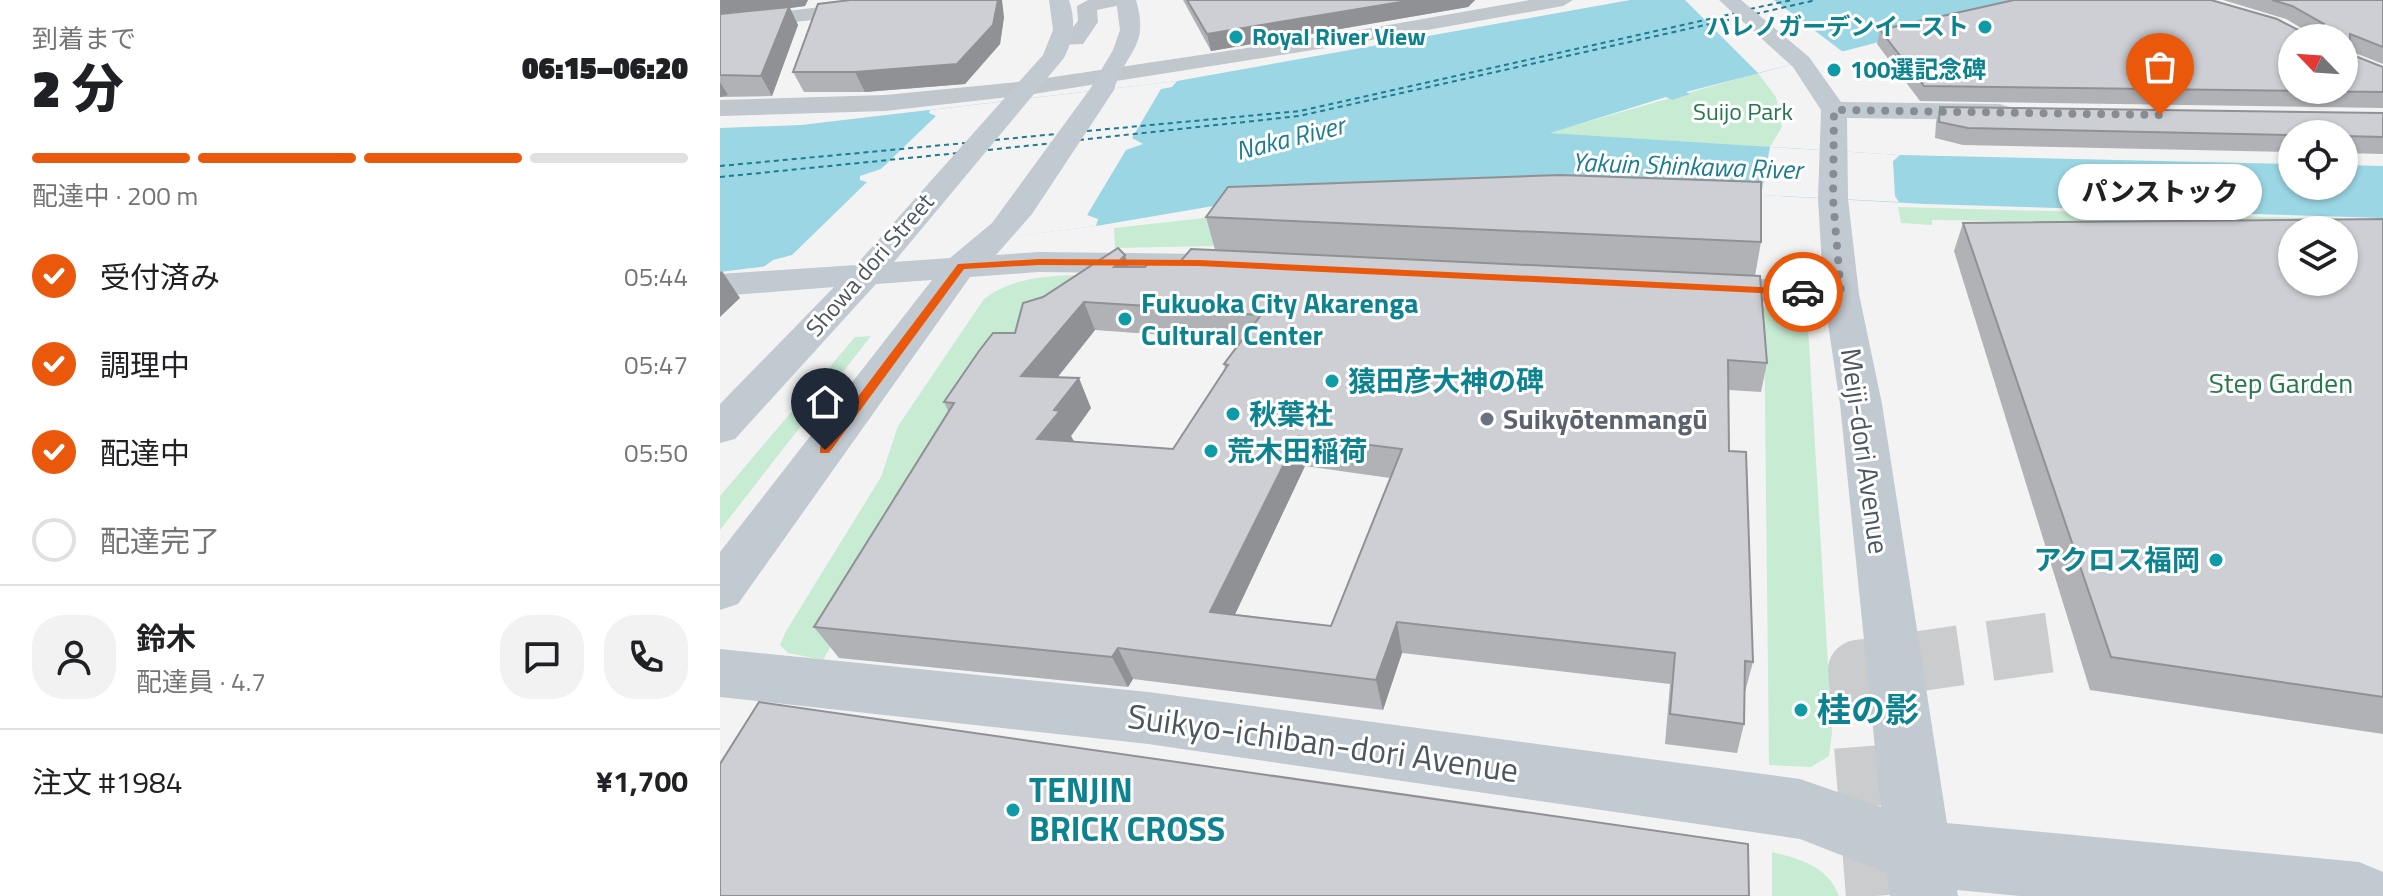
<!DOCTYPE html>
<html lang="ja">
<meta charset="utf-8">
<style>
body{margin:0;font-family:"Titillium Web","Noto Sans JP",sans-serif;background:#f2f2f2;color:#202124;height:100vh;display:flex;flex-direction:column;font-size:30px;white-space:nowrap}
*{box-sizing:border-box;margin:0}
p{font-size:26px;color:#757577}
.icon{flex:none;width:44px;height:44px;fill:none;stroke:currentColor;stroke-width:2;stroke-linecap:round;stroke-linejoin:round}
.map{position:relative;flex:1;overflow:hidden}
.side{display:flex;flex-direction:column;background:#fff;width:720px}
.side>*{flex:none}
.needle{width:52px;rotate:295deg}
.controls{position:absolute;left:1558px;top:24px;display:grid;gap:16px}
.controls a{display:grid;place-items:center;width:80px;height:80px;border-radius:50%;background:#fff;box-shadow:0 2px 6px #0004;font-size:40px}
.pin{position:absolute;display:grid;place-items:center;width:68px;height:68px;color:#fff;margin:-82px -34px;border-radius:50% 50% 50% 0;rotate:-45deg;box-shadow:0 0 8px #0007}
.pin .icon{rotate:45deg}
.courier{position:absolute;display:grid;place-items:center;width:80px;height:80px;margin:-40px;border:6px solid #ea580c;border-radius:50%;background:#fff;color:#222;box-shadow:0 2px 10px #0007}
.bubble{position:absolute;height:56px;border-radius:28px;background:#fff;box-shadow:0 2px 6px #0004;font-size:26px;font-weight:800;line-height:56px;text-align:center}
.headline em{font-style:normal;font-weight:800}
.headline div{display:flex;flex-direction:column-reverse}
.headline{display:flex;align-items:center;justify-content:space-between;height:136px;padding:0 32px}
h1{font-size:52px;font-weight:800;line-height:60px}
.bar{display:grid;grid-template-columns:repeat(4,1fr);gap:12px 8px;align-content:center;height:96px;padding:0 32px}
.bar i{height:10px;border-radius:6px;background:#e0e0e0}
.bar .current{background:#ea580c}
.bar p{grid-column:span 4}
.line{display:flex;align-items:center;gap:20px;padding:0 32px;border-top:2px solid #e0e0e0}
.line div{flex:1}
.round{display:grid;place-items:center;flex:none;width:84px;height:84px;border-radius:32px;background:#f2f2f2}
ol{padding:0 32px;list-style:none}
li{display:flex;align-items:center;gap:24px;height:88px}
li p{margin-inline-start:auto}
li .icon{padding:8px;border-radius:50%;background:#ea580c;color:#fff;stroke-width:4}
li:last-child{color:#757577}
li i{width:44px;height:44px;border:4px solid #e0e0e0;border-radius:50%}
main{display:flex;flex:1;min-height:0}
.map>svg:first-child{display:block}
</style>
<main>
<section class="side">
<div class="headline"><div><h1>2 分</h1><p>到着まで</p></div><em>06:15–06:20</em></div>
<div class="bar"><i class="current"></i><i class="current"></i><i class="current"></i><i></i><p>配達中 · 200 m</p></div>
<ol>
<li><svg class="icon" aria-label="check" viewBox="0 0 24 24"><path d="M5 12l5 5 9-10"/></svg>受付済み<p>05:44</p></li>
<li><svg class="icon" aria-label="check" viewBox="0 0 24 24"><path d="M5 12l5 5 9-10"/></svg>調理中<p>05:47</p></li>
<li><svg class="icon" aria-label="check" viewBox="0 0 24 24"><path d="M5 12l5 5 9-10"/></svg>配達中<p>05:50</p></li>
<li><i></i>配達完了</li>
</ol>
<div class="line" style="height:144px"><a class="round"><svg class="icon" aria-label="person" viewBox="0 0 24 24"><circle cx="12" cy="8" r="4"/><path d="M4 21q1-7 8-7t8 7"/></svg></a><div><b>鈴木</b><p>配達員 · 4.7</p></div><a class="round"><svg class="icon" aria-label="chat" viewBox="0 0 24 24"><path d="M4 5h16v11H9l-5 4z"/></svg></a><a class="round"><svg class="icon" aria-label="phone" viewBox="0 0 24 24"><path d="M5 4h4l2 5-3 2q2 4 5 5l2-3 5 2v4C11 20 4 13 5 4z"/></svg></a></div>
<div class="line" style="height:104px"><div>注文 #1984</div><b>¥1,700</b></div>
</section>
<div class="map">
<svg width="1663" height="896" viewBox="0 0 1663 896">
<rect width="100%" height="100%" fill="#f4f3f3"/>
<path fill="#c8ebd4" d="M1038,73L1056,97L1062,127L1050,147L828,133Z
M1178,207L1663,220V228L1212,220V225L1181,223Z
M502,216L493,246L395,248L394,228Z
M405,276L1035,305L1076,315L1088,326L1112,733L1109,756L1091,767L1049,765L1044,313L492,287L285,353L103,660L68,653L60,645L66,631L161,477L178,426L264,299C303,269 359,276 405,276Z
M151,336L0,530V496L135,337Z
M1052,852C1079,858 1109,867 1119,896H1052Z"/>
<path fill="#9ad6e3" d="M910,0H1321L966,92L970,94L952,100L946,97L830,133L1180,155L1572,164V186H1624V165L1663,166V218L1205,204L1041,195L511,203L376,226L0,272V128L81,125L457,81Z"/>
<path fill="#f4f3f3" d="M965,0H1054L1123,52L1038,73Z
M457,81L452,87L441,89L412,138L423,144L406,150L367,215L378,219L376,226L42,268L53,260L72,255L147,182L140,180V176L161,169L216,116L209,113L210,110Z
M1050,147L1180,155L1173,161L1175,196L1179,202L1041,195Z"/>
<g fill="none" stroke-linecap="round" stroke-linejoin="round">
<path stroke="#1d7c91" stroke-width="2" stroke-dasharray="5 4" stroke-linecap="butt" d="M1030,9L1072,0
M1035,14L1096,0
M367,131L580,111L1016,13
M275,140L336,134
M359,140L579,116L1021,17
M268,150L333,143
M0,166L245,143
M0,177L238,153"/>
<path stroke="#caccce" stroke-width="60" stroke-dasharray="60 30" stroke-linecap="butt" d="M1156,896L1138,670L1333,642"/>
<path fill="#c0c7cd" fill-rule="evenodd" d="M160,0H219L209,6L0,31V19Z
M368,0H408L405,4L377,10L378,22L363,44L335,45L332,40L335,35L348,33L358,21L357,6Z
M810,0H853L843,6L606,48L307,95L165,111L0,116V100L165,95L307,81L606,36Z"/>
<path fill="#c1c9d1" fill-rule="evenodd" d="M329,0H349C356,22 354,38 344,58L174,262L230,258L272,223L370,89L393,50L400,30L396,0H416C430,48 406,50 394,90L312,214L276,255L319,252L489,254L501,257L506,264L501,271L489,274L319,272L250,277L18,604L0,610V552L212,280L156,284L15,439L0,443V404L114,287L0,296V274L136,265L323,55L333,30Z
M999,0H1021L1089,57L1121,102L1280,104L1289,107L1293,112L1289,117L1280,120L1127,118L1128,199L1139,294L1162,404L1227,823L1639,862L1663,872V896H1300L1237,890L1238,896H1170L1167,873L1080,839L428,744L0,697V649L428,692L1080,779L1161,807L1120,404L1105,304L981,298L969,294L963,287L969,280L981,276L1103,282L1098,199L1101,110L1073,67Z"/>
</g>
<path fill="#b0b2b6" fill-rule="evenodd" d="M0,0H88L85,6L70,8L78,25L52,96L0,97Z
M463,0H755L748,7L491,51Z
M1503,0H1663V64L1630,51V54L1663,67V108L1200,101L1157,44L1160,30L1583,29L1566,19Z
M112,2L284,17L280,44L245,84L145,92H84L73,72Z
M1220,107L1663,113V154L1624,153V134H1572V152L1243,145L1215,138L1216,122Z
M486,217L1041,242L1035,276L1047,363L1041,392L1009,390V451L1033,662L1025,692L1024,724L1017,753L945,744L950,684L682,653L663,710L413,679L408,687L119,658L94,627L228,411L224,402L295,333L409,267H425L460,262L495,250ZM375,330L512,340L513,342H521L504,364L505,369L453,449L353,442L351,436L371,408L338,377ZM585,466L670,478L611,626L515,614Z
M1663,219V734L1370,690L1234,251L1243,223Z"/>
<path fill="#909194" d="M0,0H88L85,6L70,8L78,25L52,96L41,76L0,17Z
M278,0H282L284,17L280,44L245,84L145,92L135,72Z
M693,0H755L748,7L491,51L487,34Z
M0,82L8,95L0,97Z
M405,255L414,282L394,267Z
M2,271L20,298L0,317V272Z
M364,302L375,330L315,405L301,376Z
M359,378L371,408L351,436L354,441L331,469L317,439L334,410Z
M578,436L585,466L502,642L490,612Z
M677,622L682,653L663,710L656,680Z
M398,648L413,679L408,687L392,657Z"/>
<path fill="#cdcfd4" stroke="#909194" stroke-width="2" fill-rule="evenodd" d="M130,0H278L273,25L237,64L135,72H73L98,4Z
M467,0H693L487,34Z
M1294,0H1491L1557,19L1578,30L1601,27L1604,24L1572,6L1552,0H1663V47L1630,34V54L1663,67V92L1204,86L1160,30ZM1572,38H1624V90H1572Z
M69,7L41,76L0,75V14Z
M1220,107L1663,113V137L1624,136V134H1572V135L1248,128L1219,122Z
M840,175L1041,182V242L486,217L508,187Z
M1663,219V697L1391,657L1243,223ZM1572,230H1624V282H1572Z
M398,248L405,255L394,267H425L430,261L460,262L471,249L1040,276L1047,363L1008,360L1009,451L1026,452L1033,662L1025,661L1024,724L950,714L955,653L677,622L656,680L398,648L392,657L94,627L234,403L224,402L259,351L273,333H295L303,303L323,297ZM364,302L506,311L505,313L541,315L504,364L508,365L453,449L317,439L340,411L334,410L359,378L301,376ZM578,436L682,449L611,626L490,612Z
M39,702L1028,844L1029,896H0V764Z"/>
<path fill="#ea580c" d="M319,259L479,260L1083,289L1088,292L1083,295L479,266L319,265L244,269L109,453H100V447L238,264Z"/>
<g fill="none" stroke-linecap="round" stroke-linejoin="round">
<path stroke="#878d92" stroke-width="8" stroke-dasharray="0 14.4" d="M1083,292L1121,294L1113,199L1114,110L1440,115"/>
</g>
<g fill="#0f9aa8" stroke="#fff" stroke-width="3">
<circle cx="1265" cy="27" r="8"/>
<circle cx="516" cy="37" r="8"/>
<circle cx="1114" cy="70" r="8"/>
<circle cx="405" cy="319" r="8"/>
<circle cx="612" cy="381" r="8"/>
<circle cx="513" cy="414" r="8"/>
<circle cx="491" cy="451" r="8"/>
<circle cx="1496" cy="560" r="8"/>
<circle cx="1081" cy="710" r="8"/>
<circle cx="293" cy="810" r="8"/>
</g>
<circle fill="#6b7280" stroke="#fff" stroke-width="3" cx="767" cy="419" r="8"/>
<g text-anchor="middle" stroke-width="6" stroke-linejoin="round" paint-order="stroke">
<g font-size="24" font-weight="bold" fill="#0d838f" stroke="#fff" text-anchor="start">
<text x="1249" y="35" text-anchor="end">ハレノガーデンイースト</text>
<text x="532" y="45">Royal River View</text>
<text x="1130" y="78">100選記念碑</text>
</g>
<g font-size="24" fill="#24784b" stroke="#fff">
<text x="1023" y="120">Suijo Park</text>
</g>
<g font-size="24" fill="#4c565e" stroke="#fff">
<text transform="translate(150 265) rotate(-49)" y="8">Showa dori Street</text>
</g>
<g font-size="26" font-style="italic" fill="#1d7c91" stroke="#fff">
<text transform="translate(570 138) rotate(-14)" y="9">Naka River</text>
<text transform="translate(967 166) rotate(2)" y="9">Yakuin Shinkawa River</text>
</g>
<g font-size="28" font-weight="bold" fill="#0d838f" stroke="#fff" text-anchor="start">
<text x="421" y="313">Fukuoka City Akarenga<tspan x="421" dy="32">Cultural Center</tspan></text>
<text x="628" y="391">猿田彦大神の碑</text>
<text x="529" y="424">秋葉社</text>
<text x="507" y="461">荒木田稲荷</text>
<text x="1480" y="570" text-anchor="end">アクロス福岡</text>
</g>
<g font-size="28" fill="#24784b" stroke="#fff">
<text x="1561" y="393">Step Garden</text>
</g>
<g font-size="28" font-weight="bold" fill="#5b616d" stroke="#fff" text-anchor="start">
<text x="783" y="429">Suikyōtenmangū</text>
</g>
<g font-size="28" fill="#4c565e" stroke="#fff">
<text transform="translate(1145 451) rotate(82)" y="10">Meiji-dori Avenue</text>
</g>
<g font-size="34" font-weight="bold" fill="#0d838f" stroke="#fff" text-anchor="start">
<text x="1097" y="722">桂の影</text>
<text x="309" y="802">TENJIN<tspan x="309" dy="39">BRICK CROSS</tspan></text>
</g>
<g font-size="34" fill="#4c565e" stroke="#fff">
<text transform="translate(603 743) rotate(8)" y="12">Suikyo-ichiban-dori Avenue</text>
</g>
</g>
</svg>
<div class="controls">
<a><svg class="needle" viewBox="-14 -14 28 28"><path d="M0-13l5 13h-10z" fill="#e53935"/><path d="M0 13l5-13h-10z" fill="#757577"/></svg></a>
<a><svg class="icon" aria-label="locate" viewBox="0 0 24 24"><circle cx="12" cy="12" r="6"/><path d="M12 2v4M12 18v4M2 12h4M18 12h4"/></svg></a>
<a><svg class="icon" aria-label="layers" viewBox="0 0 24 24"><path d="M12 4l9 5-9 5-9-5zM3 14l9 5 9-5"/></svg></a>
</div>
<div class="pin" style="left:1440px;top:115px;background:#ea580c"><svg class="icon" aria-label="bag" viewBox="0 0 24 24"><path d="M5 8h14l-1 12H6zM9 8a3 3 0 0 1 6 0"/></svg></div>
<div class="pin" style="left:105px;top:450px;background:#1f2937"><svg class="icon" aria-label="home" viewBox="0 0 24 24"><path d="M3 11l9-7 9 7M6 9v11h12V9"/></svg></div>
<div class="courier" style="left:1083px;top:292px"><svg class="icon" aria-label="car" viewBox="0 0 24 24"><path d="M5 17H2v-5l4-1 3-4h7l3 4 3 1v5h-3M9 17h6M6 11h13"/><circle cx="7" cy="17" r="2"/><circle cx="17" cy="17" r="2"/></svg></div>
<div class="bubble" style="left:1338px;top:164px;width:204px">パンストック</div>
</div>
</main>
